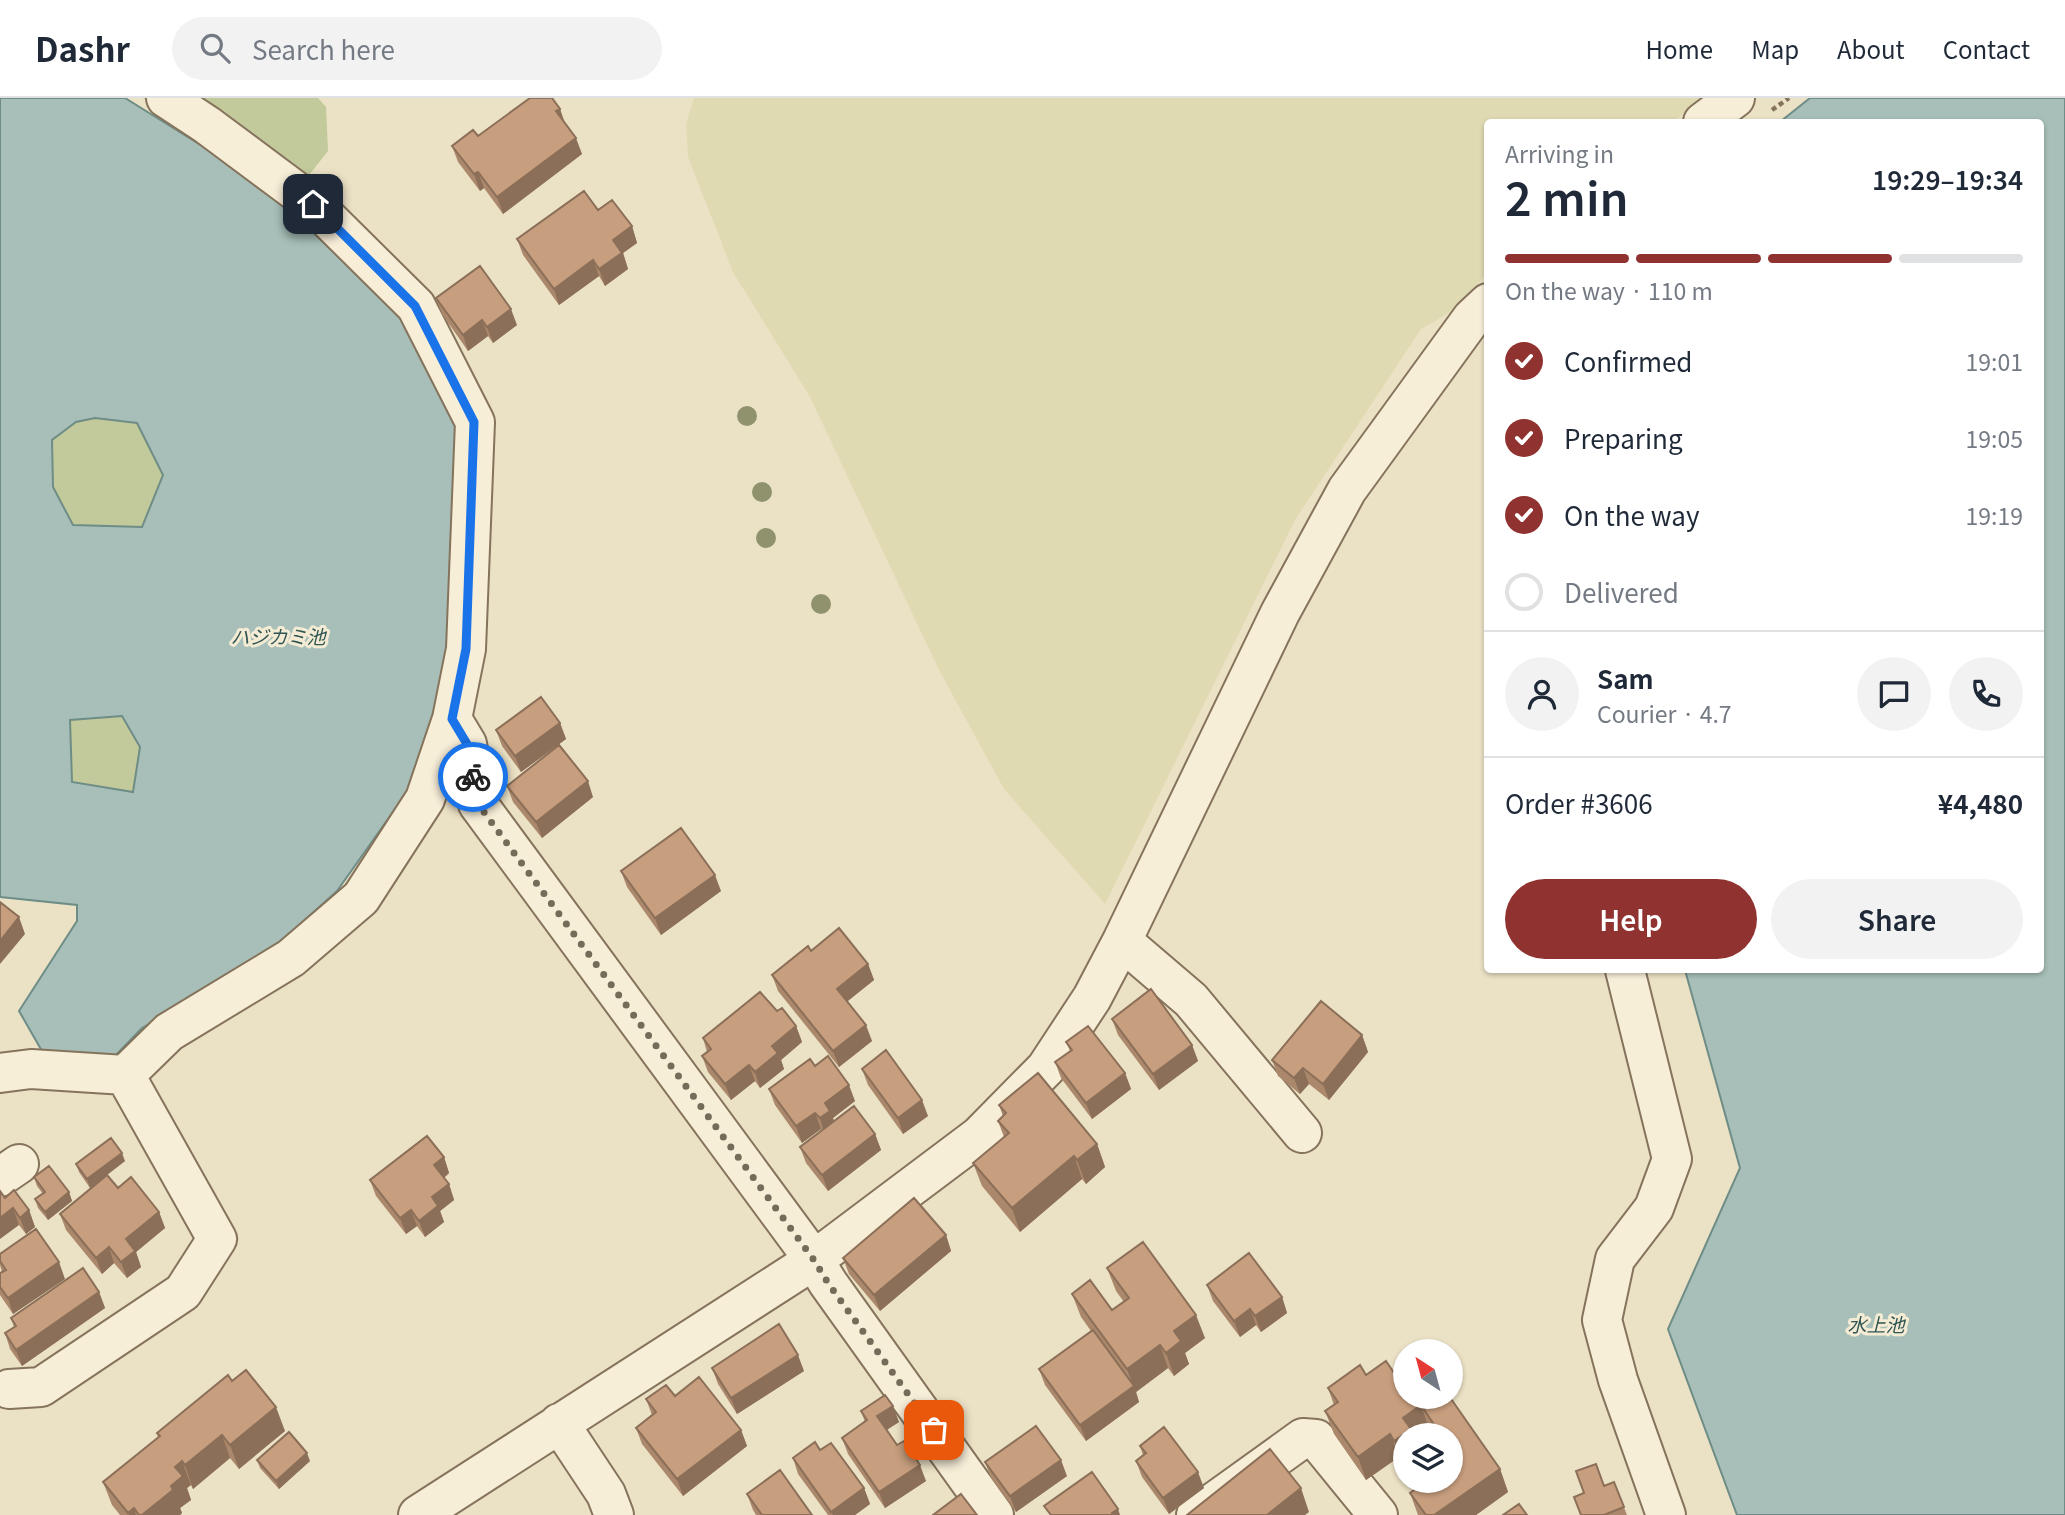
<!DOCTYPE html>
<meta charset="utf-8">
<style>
body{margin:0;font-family:Georgia,"Noto Sans JP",serif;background:#f2f2f3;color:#1f2937;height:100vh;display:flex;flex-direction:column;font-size:26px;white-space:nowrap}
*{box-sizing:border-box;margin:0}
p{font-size:23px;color:#747a83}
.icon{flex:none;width:38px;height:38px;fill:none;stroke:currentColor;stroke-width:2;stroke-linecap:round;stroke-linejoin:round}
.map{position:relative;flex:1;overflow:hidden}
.sheet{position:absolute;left:1484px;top:21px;width:560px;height:854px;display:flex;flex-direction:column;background:#fff;border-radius:7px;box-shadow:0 2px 5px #0004}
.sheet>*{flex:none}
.needle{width:46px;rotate:324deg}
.buttons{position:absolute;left:1393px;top:1241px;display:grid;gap:14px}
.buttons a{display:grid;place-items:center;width:70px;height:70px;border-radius:50%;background:#fff;box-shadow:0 2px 5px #0004;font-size:35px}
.pin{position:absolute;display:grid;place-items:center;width:60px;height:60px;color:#fff;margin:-30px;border-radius:14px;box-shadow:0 4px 10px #0006}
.courier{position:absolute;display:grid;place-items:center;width:70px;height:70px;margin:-35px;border:5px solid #1a73e8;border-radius:50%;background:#fff;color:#222;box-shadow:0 2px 9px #0007}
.headline em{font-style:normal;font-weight:600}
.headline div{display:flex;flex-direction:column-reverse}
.headline{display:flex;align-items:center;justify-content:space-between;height:119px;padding:0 21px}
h1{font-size:46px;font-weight:600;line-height:52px}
.bar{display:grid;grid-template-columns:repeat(4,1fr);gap:10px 7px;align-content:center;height:84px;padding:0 21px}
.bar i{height:9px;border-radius:5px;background:#e0e1e3}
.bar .active{background:#903230}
.bar p{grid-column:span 4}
.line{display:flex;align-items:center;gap:18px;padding:0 21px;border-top:2px solid #e0e1e3}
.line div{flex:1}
.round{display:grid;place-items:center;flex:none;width:74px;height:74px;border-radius:37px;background:#f2f2f3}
ol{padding:0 21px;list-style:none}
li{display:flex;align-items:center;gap:21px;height:77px}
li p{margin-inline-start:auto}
li .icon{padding:7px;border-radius:50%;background:#903230;color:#fff;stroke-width:4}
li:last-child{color:#747a83}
li i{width:38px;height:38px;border:4px solid #e0e1e3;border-radius:50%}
.button{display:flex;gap:14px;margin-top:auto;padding:14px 21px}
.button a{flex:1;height:80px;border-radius:42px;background:#903230;color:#fff;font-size:28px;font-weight:600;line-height:80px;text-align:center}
.button a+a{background:#f2f2f3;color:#1f2937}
header{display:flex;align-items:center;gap:42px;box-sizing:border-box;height:98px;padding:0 35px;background:#fff;border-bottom:2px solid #e0e1e3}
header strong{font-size:33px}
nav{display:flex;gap:38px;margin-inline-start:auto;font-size:24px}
.search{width:490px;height:63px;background:#f2f2f3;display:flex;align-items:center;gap:18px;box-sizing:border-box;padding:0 24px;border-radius:38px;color:#747a83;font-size:26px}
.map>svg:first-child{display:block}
</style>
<header>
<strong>Dashr</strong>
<div class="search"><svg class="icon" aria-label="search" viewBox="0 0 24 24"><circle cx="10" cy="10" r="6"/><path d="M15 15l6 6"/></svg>Search here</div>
<nav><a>Home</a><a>Map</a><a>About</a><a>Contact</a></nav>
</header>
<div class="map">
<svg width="2065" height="1417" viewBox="0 0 2065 1417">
<rect width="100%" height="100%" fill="#ebe1c5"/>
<path fill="#e0dab3" d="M694,0H1705L1672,24H1488L1487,176L1449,215L1421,231L1295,422L1105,806L1004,691L939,572L810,299L733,174L688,59L686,26Z"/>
<path fill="#c2c99a" d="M143,0H318L326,9L328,53L298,91Z
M95,320L137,325L163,377L142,429L73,427L53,390L52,342L76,324Z
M122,618L140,649L133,694L72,684L70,622Z"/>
<path fill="#a7bfb8" stroke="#6e8d86" stroke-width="2" fill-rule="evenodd" d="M0,0H125L294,105L400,212L456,317L453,562L422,673L337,793L275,849L231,880L142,930L113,960L42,953L19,913L77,823V807L0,799ZM95,320L137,325L163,377L142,429L73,427L53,389L52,342L76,324ZM122,618L140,649L133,694L72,684L70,622Z
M1810,0H2065V1417H1737L1668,1231L1740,1070L1685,872H2040V24H1780Z"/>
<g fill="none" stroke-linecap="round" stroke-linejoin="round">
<defs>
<path id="minor" d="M1703,24L1735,0
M452,621L467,646L478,706L814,1162L828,1185L994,1417
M1122,843L1191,902L1302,1035
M1625,872L1672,1061L1654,1110L1615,1161L1602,1222L1618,1282L1666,1417
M0,975L31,971L125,977L169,934L291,860L361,800L425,701L452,621L466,551L475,324L416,208L313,106L207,27L166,0
M0,1079L19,1066
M9,1291L41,1289L183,1194L217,1141L125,977
M559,1325L606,1396L614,1417
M418,1417L814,1162L979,1038L1046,970L1092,900L1122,843L1280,515L1347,392L1472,220L1488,205
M1196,1417L1303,1340L1316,1341L1378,1417"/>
</defs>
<use href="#minor" stroke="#85735c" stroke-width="42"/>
<path stroke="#85735c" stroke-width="4.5" stroke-dasharray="5 3.5" stroke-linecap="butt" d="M1772,12L1789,0"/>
<use href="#minor" stroke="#f7eed8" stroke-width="38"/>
</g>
<g fill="#90926e">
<circle cx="747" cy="318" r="10"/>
<circle cx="762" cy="394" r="10"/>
<circle cx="766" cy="440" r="10"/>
<circle cx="821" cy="506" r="10"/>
</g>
<path fill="#ab886c" d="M560,11L565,25L582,56L503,116L484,90L480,93L458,64L452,48Z
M598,112L632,128L637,145L623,155L628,171L605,188L599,178L559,207L523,157L517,141Z
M436,200L517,227L493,245L488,238L468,253L442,216Z
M560,625L566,641L521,674L502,648L496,632Z
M507,688L593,699L542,740L513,704Z
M621,773L721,793L661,837L627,789Z
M811,853L868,866L874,882L847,903L872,943L839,969L778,893L772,877Z
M777,913L796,928L802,944L781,962L784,971L760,990L755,983L731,1002L708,974L702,958L707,954L703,940Z
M1112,921L1192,947L1198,963L1159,992L1118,937Z
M1362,937L1368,954L1329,1002L1309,986L1300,996L1278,978L1272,962Z
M1066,944L1125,975L1131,991L1092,1021L1061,980L1055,964L1070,953Z
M815,968L855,1003L833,1020L834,1024L875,1036L881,1052L828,1093L806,1065L800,1049L822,1032L821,1031L802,1045L775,1007L769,991Z
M862,971L928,1018L903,1036L868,987Z
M999,1007L1097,1046L1105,1069L1086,1086L1082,1081L1020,1134L982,1088L973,1065L1004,1039L998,1023L1003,1018Z
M444,1059L449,1075L444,1080L449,1086L454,1102L440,1113L444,1124L425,1139L417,1128L406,1136L376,1098L370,1082Z
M125,1063L90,1090L79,1074L76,1066Z
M34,1079L69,1094L72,1103L48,1122L38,1110L35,1101L43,1096L37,1088Z
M118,1090L159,1114L165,1130L136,1154L141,1169L127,1180L114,1165L102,1176L66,1132L60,1116Z
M5,1100L29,1112L35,1129L26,1136L19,1127Z
M946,1137L951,1153L880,1213L849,1176L843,1160Z
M0,1156L65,1181L13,1216L0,1197V1175L2,1174L0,1167Z
M1107,1170L1205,1240L1185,1255L1189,1266L1174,1278L1168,1270L1136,1294L1139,1304L1086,1343L1045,1287L1039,1271L1091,1233L1081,1219L1072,1196L1112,1212L1124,1204L1116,1193Z
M1207,1187L1282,1199L1287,1215L1261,1234L1256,1227L1240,1239L1213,1203Z
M99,1194L105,1210L22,1268L10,1251L5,1235L14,1229L11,1220Z
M712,1270L804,1273L737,1316L718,1286Z
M1366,1277L1401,1285L1449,1298L1500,1371L1508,1394L1476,1417H1418L1410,1395L1453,1365L1451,1362V1337H1433L1429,1331L1405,1337V1365L1403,1366L1399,1359L1366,1382L1334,1336L1325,1313L1334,1307L1328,1290Z
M232,1283L285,1333L239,1371L230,1360L193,1391L191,1387L187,1390L191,1402L180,1410L182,1415L180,1417H120L112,1407L103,1384L158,1340L157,1335Z
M675,1298L741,1332L747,1348L683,1398L642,1346L636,1330L652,1317L646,1301Z
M861,1313L899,1324L887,1332L897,1347L926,1383L885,1410L848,1356L842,1340L865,1324Z
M1140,1348L1204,1390L1169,1416L1142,1379L1136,1363L1143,1357Z
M820,1352L864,1390L870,1406L855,1417H828L798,1376L793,1360Z
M257,1362L310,1363L279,1391L260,1370Z
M985,1364L1067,1378L1016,1414L991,1380Z
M1614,1384L1627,1417H1581L1604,1388Z
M747,1396L812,1417H756L753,1412Z"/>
<path fill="#8b6f58" d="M560,11L565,27L556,13Z
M576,40L582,56L503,116L497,99Z
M478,74L484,90L480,93L474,76Z
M632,128L637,145L623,155L628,171L605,188L599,171L613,142Z
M593,162L599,178L559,207L554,191Z
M511,211L517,227L493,245L487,229Z
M482,222L488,238L468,253L463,237Z
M560,625L566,641L521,674L515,658Z
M588,683L593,699L542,740L536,724Z
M715,777L721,793L661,837L655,820Z
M19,819L25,836L0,866V843Z
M868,866L874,882L843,907L837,891Z
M866,927L872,943L839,969L833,953Z
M796,928L802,944L781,962L784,971L760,990L755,974L772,948Z
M1362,937L1368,954L1329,1002L1323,986Z
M1192,947L1198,963L1159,992L1153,976Z
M749,967L755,983L731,1002L725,986Z
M1303,970L1309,986L1300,996L1294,980Z
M1125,975L1131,991L1092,1021L1086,1005Z
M849,987L855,1003L833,1020L836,1029L825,1037L820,1020L825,1005Z
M922,1002L928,1018L903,1036L898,1020Z
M815,1015L821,1031L802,1045L796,1028Z
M875,1036L881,1052L828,1093L822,1077Z
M1097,1046L1105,1069L1086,1086L1077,1062Z
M122,1055L125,1063L90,1090L87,1081Z
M1074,1058L1082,1081L1020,1134L1012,1110Z
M444,1059L449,1075L440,1083L434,1067Z
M449,1086L454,1102L440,1113L444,1124L425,1139L419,1123L432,1099Z
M69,1094L72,1103L48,1122L45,1114Z
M13,1110L19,1127L0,1141V1120Z
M29,1112L35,1129L26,1136L20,1120Z
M411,1112L417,1128L406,1136L400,1120Z
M159,1114L165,1130L136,1154L141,1169L127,1180L121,1164L126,1141Z
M946,1137L951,1153L880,1213L874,1197Z
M109,1149L114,1165L102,1176L96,1160Z
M59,1164L65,1181L13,1216L8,1200Z
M99,1194L105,1210L22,1268L16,1252Z
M1282,1199L1287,1215L1261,1234L1255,1218Z
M1250,1211L1256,1227L1240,1239L1234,1223Z
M1196,1217L1205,1240L1185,1255L1189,1266L1174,1278L1166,1255L1174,1233Z
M1160,1247L1168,1270L1136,1294L1139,1304L1086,1343L1080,1327L1133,1288L1127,1271Z
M798,1257L804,1273L737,1316L731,1300Z
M1421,1307L1429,1331L1420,1337H1405V1365L1403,1366L1394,1343L1403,1320Z
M893,1308L899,1324L883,1334L877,1318Z
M276,1309L285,1333L239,1371L230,1347Z
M741,1332L747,1348L683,1398L677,1381Z
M1390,1336L1399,1359L1366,1382L1358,1359Z
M222,1337L230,1360L193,1391L185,1367Z
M307,1355L310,1363L279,1391L276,1383Z
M1061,1362L1067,1378L1016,1414L1010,1398Z
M182,1363L191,1387L187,1390L191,1402L180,1410L182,1415L180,1417H142L171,1388L175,1369Z
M920,1367L926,1383L885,1410L879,1394Z
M1500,1371L1508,1394L1476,1417H1434Z
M1198,1374L1204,1390L1169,1416L1163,1400Z
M864,1390L870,1406L855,1417H833L831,1414Z
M1301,1390L1309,1414L1305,1417H1267Z
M134,1410L136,1417H129L128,1415Z
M1118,1411L1120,1417H1112V1415Z"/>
<path fill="#c79e7e" stroke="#8b6f58" stroke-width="2" d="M530,0H552L560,11L556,13L576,40L497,99L478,74L474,76L452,48L473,32L478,38Z
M584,93L598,112L612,102L632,128L613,142L622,155L599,171L593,162L554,191L517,141Z
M480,168L511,211L487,229L482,222L463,237L436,200Z
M541,599L560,625L515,658L496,632Z
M559,647L588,683L536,724L507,688Z
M681,730L715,777L655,820L621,773Z
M0,804L19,819L0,843Z
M839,830L868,866L837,891L866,927L833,953L772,877L808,848L811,853Z
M1151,891L1192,947L1153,976L1112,921Z
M760,894L777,913L782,910L796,928L772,948L778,955L755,974L749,967L725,986L702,958L711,951L703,940Z
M1321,903L1362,937L1323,986L1303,970L1294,980L1272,962Z
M1088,928L1125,975L1086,1005L1055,964L1072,952L1066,944Z
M886,952L922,1002L898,1020L862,971Z
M828,958L849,987L825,1005L830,1013L820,1020L815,1015L796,1028L769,991L810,961L815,968Z
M1038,975L1097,1046L1077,1062L1074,1058L1012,1110L973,1065L1009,1035L998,1023L1006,1015L999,1007Z
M854,1008L875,1036L822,1077L800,1049Z
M427,1038L444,1059L434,1067L449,1086L432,1099L438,1108L419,1123L411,1112L400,1120L370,1082Z
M111,1040L122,1055L87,1081L76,1066Z
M49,1068L69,1094L45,1114L35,1101L45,1094L34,1079Z
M107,1077L118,1090L131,1079L159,1114L126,1141L135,1153L121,1164L109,1149L96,1160L60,1116Z
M14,1092L29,1112L20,1120L13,1110L0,1120V1093L5,1100Z
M914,1100L946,1137L874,1197L843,1160Z
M36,1131L59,1164L8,1200L0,1189V1175L6,1172L0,1163V1156Z
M1143,1144L1196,1217L1174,1233L1181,1243L1166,1255L1160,1247L1127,1271L1072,1196L1090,1182L1112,1212L1129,1200L1107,1170Z
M1249,1155L1282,1199L1255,1218L1250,1211L1234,1223L1207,1187Z
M83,1170L99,1194L16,1252L5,1235L16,1228L11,1220Z
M779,1226L798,1257L731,1300L712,1270Z
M1093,1232L1134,1288L1080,1327L1039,1271Z
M1386,1263L1401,1285L1405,1282V1298H1449L1500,1371L1434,1417H1426L1410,1395L1428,1382H1451V1367L1459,1361L1451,1350V1337H1441L1421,1307L1403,1320L1411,1331L1394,1343L1390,1336L1358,1359L1325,1313L1338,1304L1328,1290L1360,1267L1366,1277Z
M246,1272L276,1309L230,1347L222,1337L185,1367L182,1363L175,1369L183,1378L171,1388L173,1392L142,1417H139L134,1410L128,1415L103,1384L160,1338L157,1335L228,1277L232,1283Z
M699,1279L741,1332L677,1381L636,1330L656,1314L646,1301L666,1287L675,1298Z
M885,1297L893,1308L877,1318L897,1347L904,1343L920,1367L879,1394L842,1340L867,1322L861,1313Z
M1036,1328L1061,1362L1010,1398L985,1364Z
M1164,1329L1198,1374L1163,1400L1136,1363L1146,1355L1140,1348Z
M289,1334L307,1355L276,1383L257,1362Z
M815,1344L820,1352L831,1345L864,1390L831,1414L793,1360Z
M1270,1351L1301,1390L1267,1417H1187Z
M1596,1366L1604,1388L1614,1384L1624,1409L1604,1417H1581L1574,1399L1584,1395L1576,1373Z
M780,1372L812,1417H762L747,1396Z
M1092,1374L1118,1411L1112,1415L1113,1417H1051L1044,1408Z
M961,1396L977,1417H933Z
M1519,1406L1527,1417H1503Z"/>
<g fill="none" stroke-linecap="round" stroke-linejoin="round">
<path stroke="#756b59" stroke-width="7" stroke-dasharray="0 12.6" d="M473,679L478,706L814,1162L828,1185L934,1332"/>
<path stroke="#1a73e8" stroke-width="9" d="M313,106L415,208L474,324L466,551L452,621L467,646L473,679"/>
</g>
<g text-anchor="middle" stroke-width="6" stroke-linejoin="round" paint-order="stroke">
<g font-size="19" font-style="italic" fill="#305553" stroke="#f3ebd4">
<text x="278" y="546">ハジカミ池</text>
<text x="1876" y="1234">水上池</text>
</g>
</g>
</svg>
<div class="buttons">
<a><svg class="needle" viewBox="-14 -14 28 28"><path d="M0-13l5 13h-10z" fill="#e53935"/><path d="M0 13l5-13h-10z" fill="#747a83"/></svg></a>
<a><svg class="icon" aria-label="layers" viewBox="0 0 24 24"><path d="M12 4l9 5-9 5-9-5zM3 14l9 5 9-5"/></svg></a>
</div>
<div class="pin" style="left:934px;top:1332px;background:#ea580c"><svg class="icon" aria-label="bag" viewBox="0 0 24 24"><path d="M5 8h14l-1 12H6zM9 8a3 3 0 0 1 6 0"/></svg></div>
<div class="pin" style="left:313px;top:106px;background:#1f2937"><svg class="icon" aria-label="home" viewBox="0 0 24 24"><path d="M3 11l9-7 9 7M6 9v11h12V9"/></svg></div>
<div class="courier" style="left:473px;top:679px"><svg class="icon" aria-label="bike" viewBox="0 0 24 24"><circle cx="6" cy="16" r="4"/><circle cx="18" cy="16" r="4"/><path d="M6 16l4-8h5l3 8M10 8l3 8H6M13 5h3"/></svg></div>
<section class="sheet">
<div class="headline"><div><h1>2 min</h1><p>Arriving in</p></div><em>19:29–19:34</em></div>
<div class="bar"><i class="active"></i><i class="active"></i><i class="active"></i><i></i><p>On the way · 110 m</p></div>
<ol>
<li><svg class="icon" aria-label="check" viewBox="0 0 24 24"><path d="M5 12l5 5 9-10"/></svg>Confirmed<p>19:01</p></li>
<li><svg class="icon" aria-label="check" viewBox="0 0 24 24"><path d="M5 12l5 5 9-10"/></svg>Preparing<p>19:05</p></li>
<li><svg class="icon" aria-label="check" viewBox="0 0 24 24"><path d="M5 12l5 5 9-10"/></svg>On the way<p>19:19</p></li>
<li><i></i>Delivered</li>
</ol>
<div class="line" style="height:126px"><a class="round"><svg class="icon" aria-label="person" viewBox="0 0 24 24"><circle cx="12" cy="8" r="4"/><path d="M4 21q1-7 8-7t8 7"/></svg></a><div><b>Sam</b><p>Courier · 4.7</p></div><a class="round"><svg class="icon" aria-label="chat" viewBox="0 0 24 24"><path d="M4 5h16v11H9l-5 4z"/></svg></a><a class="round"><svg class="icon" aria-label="phone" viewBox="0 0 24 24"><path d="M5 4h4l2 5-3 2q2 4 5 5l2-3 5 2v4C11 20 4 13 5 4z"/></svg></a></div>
<div class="line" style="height:91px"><div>Order #3606</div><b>¥4,480</b></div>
<div class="button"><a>Help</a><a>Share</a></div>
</section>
</div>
